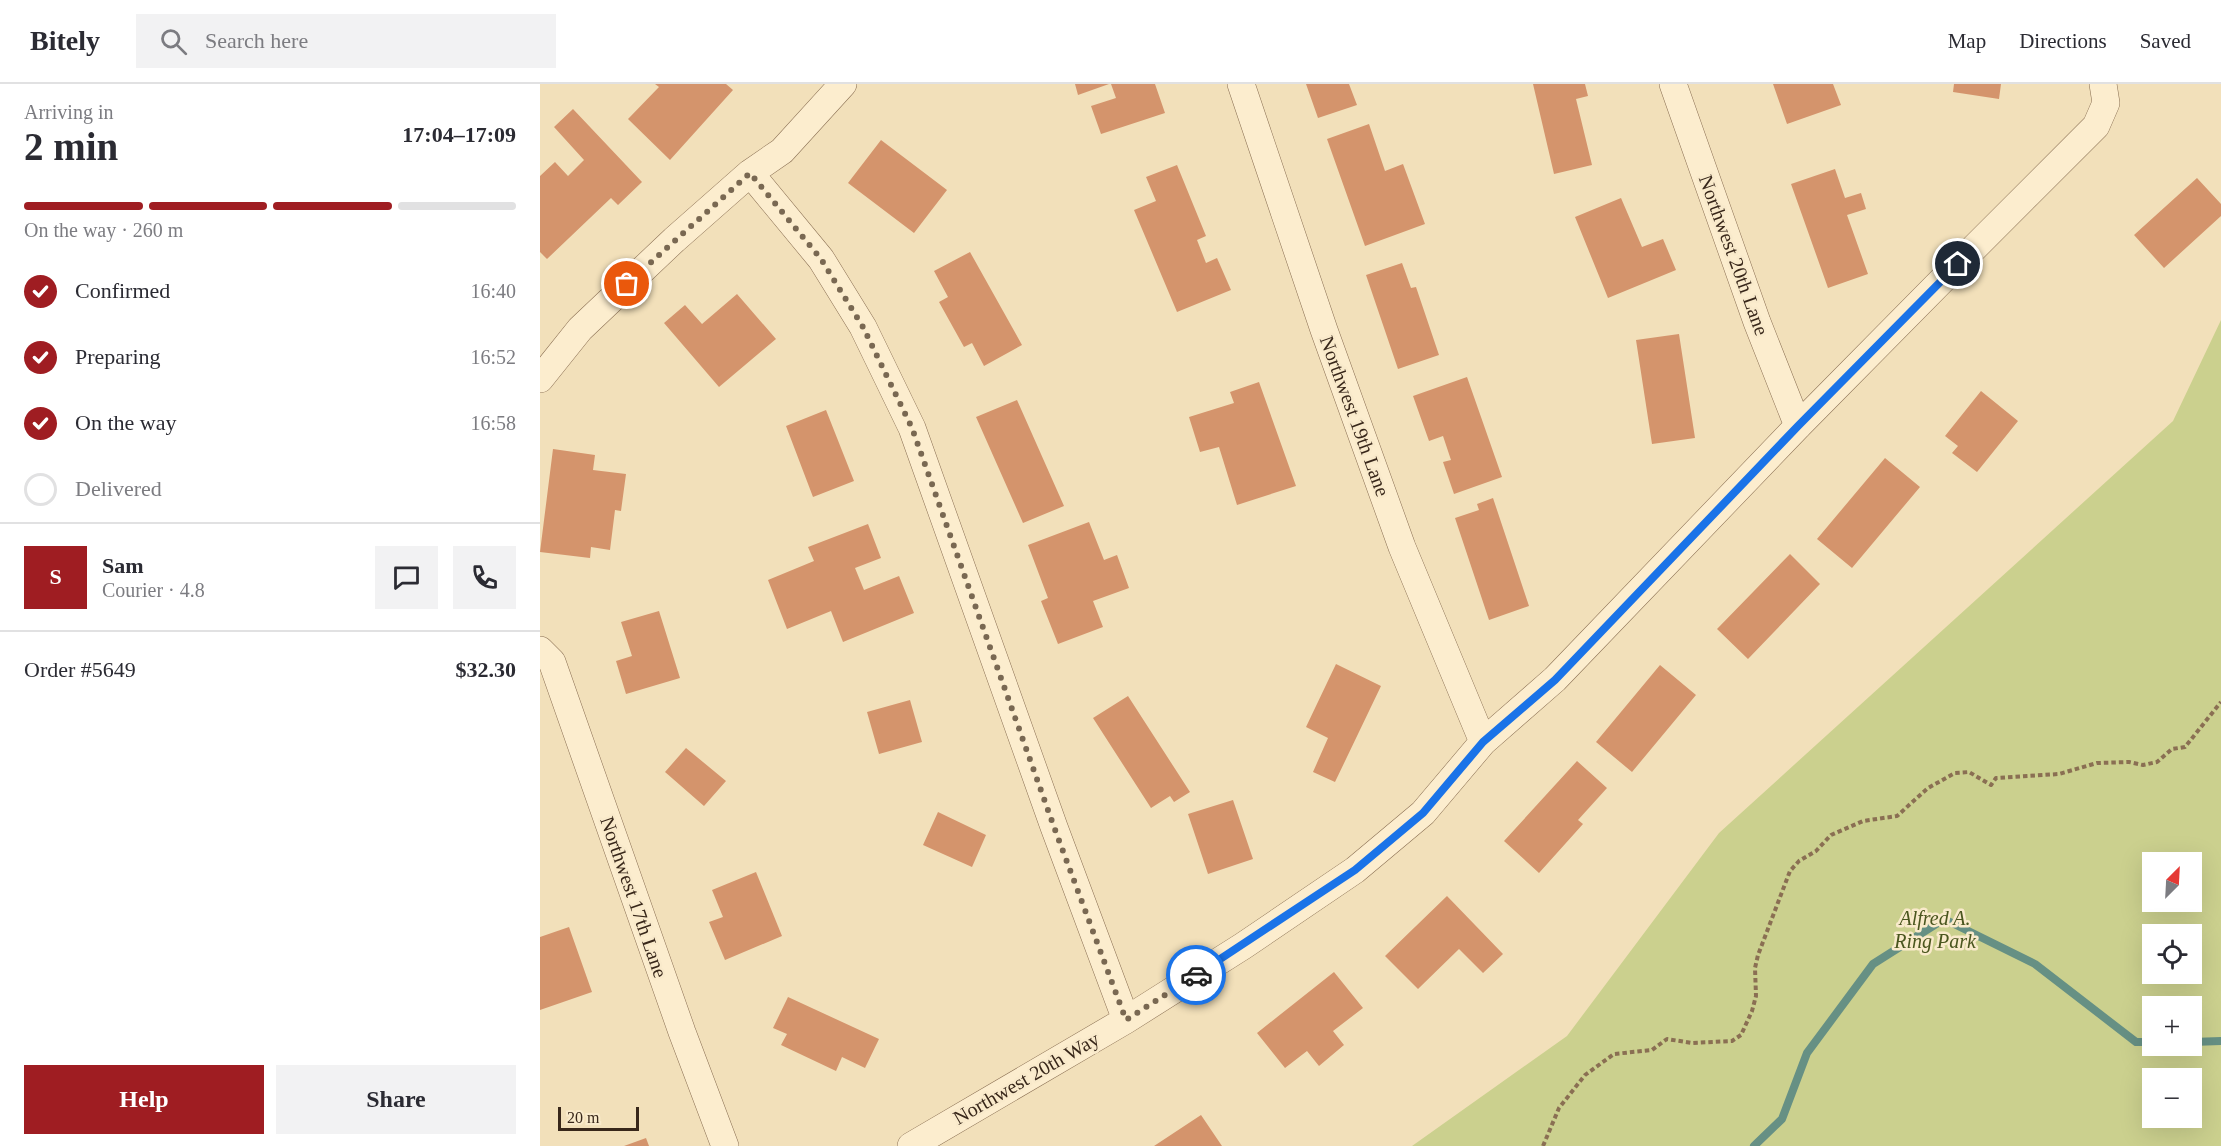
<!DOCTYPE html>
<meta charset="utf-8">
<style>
body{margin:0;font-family:Georgia,serif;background:#f2f2f3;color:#2b2b33;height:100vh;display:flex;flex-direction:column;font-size:22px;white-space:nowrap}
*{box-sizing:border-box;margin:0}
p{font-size:20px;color:#7c7c81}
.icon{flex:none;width:33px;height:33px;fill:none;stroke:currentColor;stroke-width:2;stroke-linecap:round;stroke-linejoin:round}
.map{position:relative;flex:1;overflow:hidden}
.drawer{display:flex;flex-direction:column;background:#fff;width:540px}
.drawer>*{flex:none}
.needle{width:39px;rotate:24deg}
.fabs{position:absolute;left:1602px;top:768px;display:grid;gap:12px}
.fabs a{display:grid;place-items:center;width:60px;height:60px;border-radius:0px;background:#fff;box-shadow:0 6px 24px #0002;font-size:30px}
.scale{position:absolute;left:18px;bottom:15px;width:81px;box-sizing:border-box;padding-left:6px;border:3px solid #38271a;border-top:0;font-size:16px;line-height:21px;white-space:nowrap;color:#38271a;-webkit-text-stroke:4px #f9eacb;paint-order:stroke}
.pin{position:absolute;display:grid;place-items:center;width:51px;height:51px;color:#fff;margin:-26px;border:3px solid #fff;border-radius:50%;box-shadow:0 2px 6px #0007}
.courier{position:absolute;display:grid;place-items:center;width:60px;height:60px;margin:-30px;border:4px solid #1a73e8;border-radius:50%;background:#fff;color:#222;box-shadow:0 2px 8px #0007}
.head em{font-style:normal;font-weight:700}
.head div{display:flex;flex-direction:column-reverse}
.head{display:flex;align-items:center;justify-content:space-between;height:102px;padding:0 24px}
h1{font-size:39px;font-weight:700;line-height:45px}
.bar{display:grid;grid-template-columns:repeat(4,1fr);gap:9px 6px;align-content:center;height:72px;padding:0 24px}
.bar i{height:8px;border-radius:4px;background:#e1e1e2}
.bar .selected{background:#9f1d22}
.bar p{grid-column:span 4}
.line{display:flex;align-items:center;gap:15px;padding:0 24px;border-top:2px solid #e1e1e2}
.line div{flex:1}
.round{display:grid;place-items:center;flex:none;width:63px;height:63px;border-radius:0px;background:#f2f2f3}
ol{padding:0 24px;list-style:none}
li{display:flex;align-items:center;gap:18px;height:66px}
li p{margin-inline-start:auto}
li .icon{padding:6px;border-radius:50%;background:#9f1d22;color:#fff;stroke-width:4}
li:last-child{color:#7c7c81}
li i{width:33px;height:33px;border:3px solid #e1e1e2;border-radius:50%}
.button{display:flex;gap:12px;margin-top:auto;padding:12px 24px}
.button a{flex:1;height:69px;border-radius:0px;background:#9f1d22;color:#fff;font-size:24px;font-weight:700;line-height:69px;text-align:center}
.button a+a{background:#f2f2f3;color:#2b2b33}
header{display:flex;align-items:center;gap:36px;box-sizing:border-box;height:84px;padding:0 30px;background:#fff;border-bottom:2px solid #e1e1e2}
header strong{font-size:28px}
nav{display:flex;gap:33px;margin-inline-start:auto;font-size:21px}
.search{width:420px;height:54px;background:#f2f2f3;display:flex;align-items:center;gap:15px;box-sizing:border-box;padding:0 21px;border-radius:0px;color:#7c7c81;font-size:22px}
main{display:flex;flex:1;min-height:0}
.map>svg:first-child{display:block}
</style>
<header>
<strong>Bitely</strong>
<div class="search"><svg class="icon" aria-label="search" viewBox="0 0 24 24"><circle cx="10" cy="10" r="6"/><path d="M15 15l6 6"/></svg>Search here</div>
<nav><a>Map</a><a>Directions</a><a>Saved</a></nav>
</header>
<main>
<section class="drawer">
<div class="head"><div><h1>2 min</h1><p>Arriving in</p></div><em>17:04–17:09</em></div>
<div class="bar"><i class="selected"></i><i class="selected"></i><i class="selected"></i><i></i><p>On the way · 260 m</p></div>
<ol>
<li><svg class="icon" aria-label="check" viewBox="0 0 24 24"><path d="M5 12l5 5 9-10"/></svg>Confirmed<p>16:40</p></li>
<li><svg class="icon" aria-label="check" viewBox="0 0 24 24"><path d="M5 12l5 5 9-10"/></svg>Preparing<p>16:52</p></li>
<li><svg class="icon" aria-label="check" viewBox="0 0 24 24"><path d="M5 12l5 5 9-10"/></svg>On the way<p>16:58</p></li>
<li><i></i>Delivered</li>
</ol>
<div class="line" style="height:108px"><b class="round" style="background:#9f1d22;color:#fff">S</b><div><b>Sam</b><p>Courier · 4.8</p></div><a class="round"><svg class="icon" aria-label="chat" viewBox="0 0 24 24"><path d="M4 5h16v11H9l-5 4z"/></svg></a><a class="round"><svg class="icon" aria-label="phone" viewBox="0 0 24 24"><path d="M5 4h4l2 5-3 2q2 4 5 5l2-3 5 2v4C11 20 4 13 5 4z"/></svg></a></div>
<div class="line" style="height:78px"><div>Order #5649</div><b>$32.30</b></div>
<div class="button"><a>Help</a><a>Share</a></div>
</section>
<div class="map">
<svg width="1681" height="1062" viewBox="0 0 1681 1062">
<rect width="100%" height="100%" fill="#f2e0ba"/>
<path fill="#cbd08e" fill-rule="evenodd" d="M1681,236V1062H872L1027,952L1179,749L1633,337ZM1612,778H1652V818H1612ZM1612,850H1652V890H1612ZM1612,922H1652V962H1612ZM1612,994H1652V1034H1612Z"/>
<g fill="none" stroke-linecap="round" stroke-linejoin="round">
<path stroke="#669084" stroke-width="8" d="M1652,958L1681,957
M1214,1062L1242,1035L1267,969L1333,880L1404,835L1495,880L1596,958H1612"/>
</g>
<path fill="#d4946c" d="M115,0H186L193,6L130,76L88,35L119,3Z
M535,0H569L538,11Z
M571,0H615L625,29L561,50L551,22L576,14Z
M766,0H809L817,21L778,34Z
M993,0H1045L1048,12L1036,15L1052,81L1014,90Z
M1233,0H1293L1301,21L1247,40Z
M1414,0H1461L1459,15L1413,8Z
M33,25L102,98L78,121L71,114L7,175L0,168V92L15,78L28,92L44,76L14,43Z
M829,40L845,87L863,80L885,140L825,162L787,55Z
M341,56L407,106L374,149L308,99Z
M637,81L666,152L657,156L666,179L677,174L691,206L637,228L594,126L616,117L606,93Z
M1295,85L1305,114L1321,109L1326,125L1307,131L1328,190L1288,204L1251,100Z
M1657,94L1681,120V132L1624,184L1594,151Z
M1081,114L1102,163L1123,155L1136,186L1068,214L1035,133Z
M430,168L482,261L444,282L432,259L424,263L399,218L408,213L394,187Z
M862,179L871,204L876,203L899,271L858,285L826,191Z
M197,210L236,255L179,303L124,239L145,221L162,240Z
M1139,250L1155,354L1112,360L1096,256Z
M927,293L962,393L914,410L903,378L911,376L903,352L889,357L873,312Z
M719,298L756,402L697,421L679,363L660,368L649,333L694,319L690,308Z
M1441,307L1478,337L1437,388L1412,369L1418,362L1405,352Z
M477,316L524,422L483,439L436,333Z
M286,326L314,397L273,413L246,342Z
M13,365L55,371L53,386L86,390L81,427L75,426L70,466L51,463L50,474L0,468Z
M1345,374L1380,403L1312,484L1277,455Z
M953,414L989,522L949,536L915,434L939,426L937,420Z
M549,438L564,476L577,471L589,504L553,517L563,543L518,560L501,517L508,514L488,461Z
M328,440L341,474L315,484L324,506L359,492L374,529L303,558L291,527L247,545L228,496L274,477L268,463Z
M1250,470L1280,500L1208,575L1177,545Z
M119,527L140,594L86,610L76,577L92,572L81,538Z
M796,580L841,602L795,698L773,688L788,654L766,643Z
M1120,581L1156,611L1092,688L1056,658Z
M588,612L650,708L634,718L630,712L611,724L553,634Z
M370,616L382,658L339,670L327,628Z
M146,664L186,697L164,722L125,688Z
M1037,677L1067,704L1038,736L1043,740L999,789L964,757Z
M693,716L713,775L668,790L648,730Z
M398,728L446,751L432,783L383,761Z
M216,788L242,852L185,876L169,838L183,833L172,806Z
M907,812L963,870L943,889L919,865L878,905L845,872Z
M29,843L52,908L0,926V853Z
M794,888L823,924L793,947L804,961L779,982L767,967L745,984L717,949Z
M248,913L339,955L325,984L302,973L296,987L241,961L247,950L233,944Z
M661,1031L682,1062H614Z
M106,1054L109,1062H84Z"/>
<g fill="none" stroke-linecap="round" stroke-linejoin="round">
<defs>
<path id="minor" d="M701,0L784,246L862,463L943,658
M1133,0L1217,238L1258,342
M210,89L281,175L323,243L372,344L514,743L586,936
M0,295L40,245L134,156L210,89L242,67L303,0
M0,566L12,578L142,948L185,1062
M371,1062L586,936L703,862L815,786L883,729L943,658L1015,595L1258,342L1418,180L1556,42L1566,19L1563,0"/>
</defs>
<use href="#minor" stroke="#8a6f53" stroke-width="28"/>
<path stroke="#8a6f53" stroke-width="4" stroke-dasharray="4.5 3" stroke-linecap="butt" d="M1003,1062L1019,1024L1045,991L1074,970L1112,966L1127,955L1152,959L1192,957L1201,951L1212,927L1216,912L1215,884L1218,871L1250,787L1259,777L1276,767L1291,751L1323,737L1357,732L1388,704L1415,689L1429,688L1451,701L1456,694L1519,690L1557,679L1589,678L1603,681L1617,678L1632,665L1645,663L1681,618"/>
<use href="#minor" stroke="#fcedce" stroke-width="27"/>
</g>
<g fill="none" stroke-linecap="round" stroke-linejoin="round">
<path stroke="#796852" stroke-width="6" stroke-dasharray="0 10.8" d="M87,200L210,89L281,175L323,243L372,344L514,743L586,936L656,891"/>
<path stroke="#1a73e8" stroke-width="8" d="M656,891L815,786L883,729L943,658L1015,596L1258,342L1418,180"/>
</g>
<g text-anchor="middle" stroke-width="5" stroke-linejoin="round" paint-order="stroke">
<g font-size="20" fill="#38271a" stroke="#f9eacb">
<text transform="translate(1194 171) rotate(70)" y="7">Northwest 20th Lane</text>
<text transform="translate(815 332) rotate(70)" y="7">Northwest 19th Lane</text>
<text transform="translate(94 813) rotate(71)" y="7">Northwest 17th Lane</text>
<text transform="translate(486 994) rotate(-30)" y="7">Northwest 20th Way</text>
</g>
<g font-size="20" font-style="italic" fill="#4a561e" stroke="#f9eacb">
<text x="1395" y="841">Alfred A.<tspan x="1395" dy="23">Ring Park</tspan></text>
</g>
</g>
</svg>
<div class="fabs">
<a><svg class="needle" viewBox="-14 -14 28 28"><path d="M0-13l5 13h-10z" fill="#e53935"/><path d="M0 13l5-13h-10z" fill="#7c7c81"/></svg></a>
<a><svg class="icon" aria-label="locate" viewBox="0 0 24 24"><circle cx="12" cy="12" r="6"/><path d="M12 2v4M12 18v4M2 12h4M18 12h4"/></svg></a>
<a>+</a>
<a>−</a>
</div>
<div class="scale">20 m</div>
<div class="pin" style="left:87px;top:200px;background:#ea580c"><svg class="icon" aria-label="bag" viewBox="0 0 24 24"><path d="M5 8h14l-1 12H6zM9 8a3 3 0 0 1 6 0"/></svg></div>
<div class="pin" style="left:1418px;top:180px;background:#1f2937"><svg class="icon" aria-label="home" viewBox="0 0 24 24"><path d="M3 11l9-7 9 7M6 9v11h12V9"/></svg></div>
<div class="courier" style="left:656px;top:891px"><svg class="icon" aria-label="car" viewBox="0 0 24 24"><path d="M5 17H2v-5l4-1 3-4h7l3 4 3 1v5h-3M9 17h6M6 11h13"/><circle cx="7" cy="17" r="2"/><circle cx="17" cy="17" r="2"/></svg></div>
</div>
</main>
